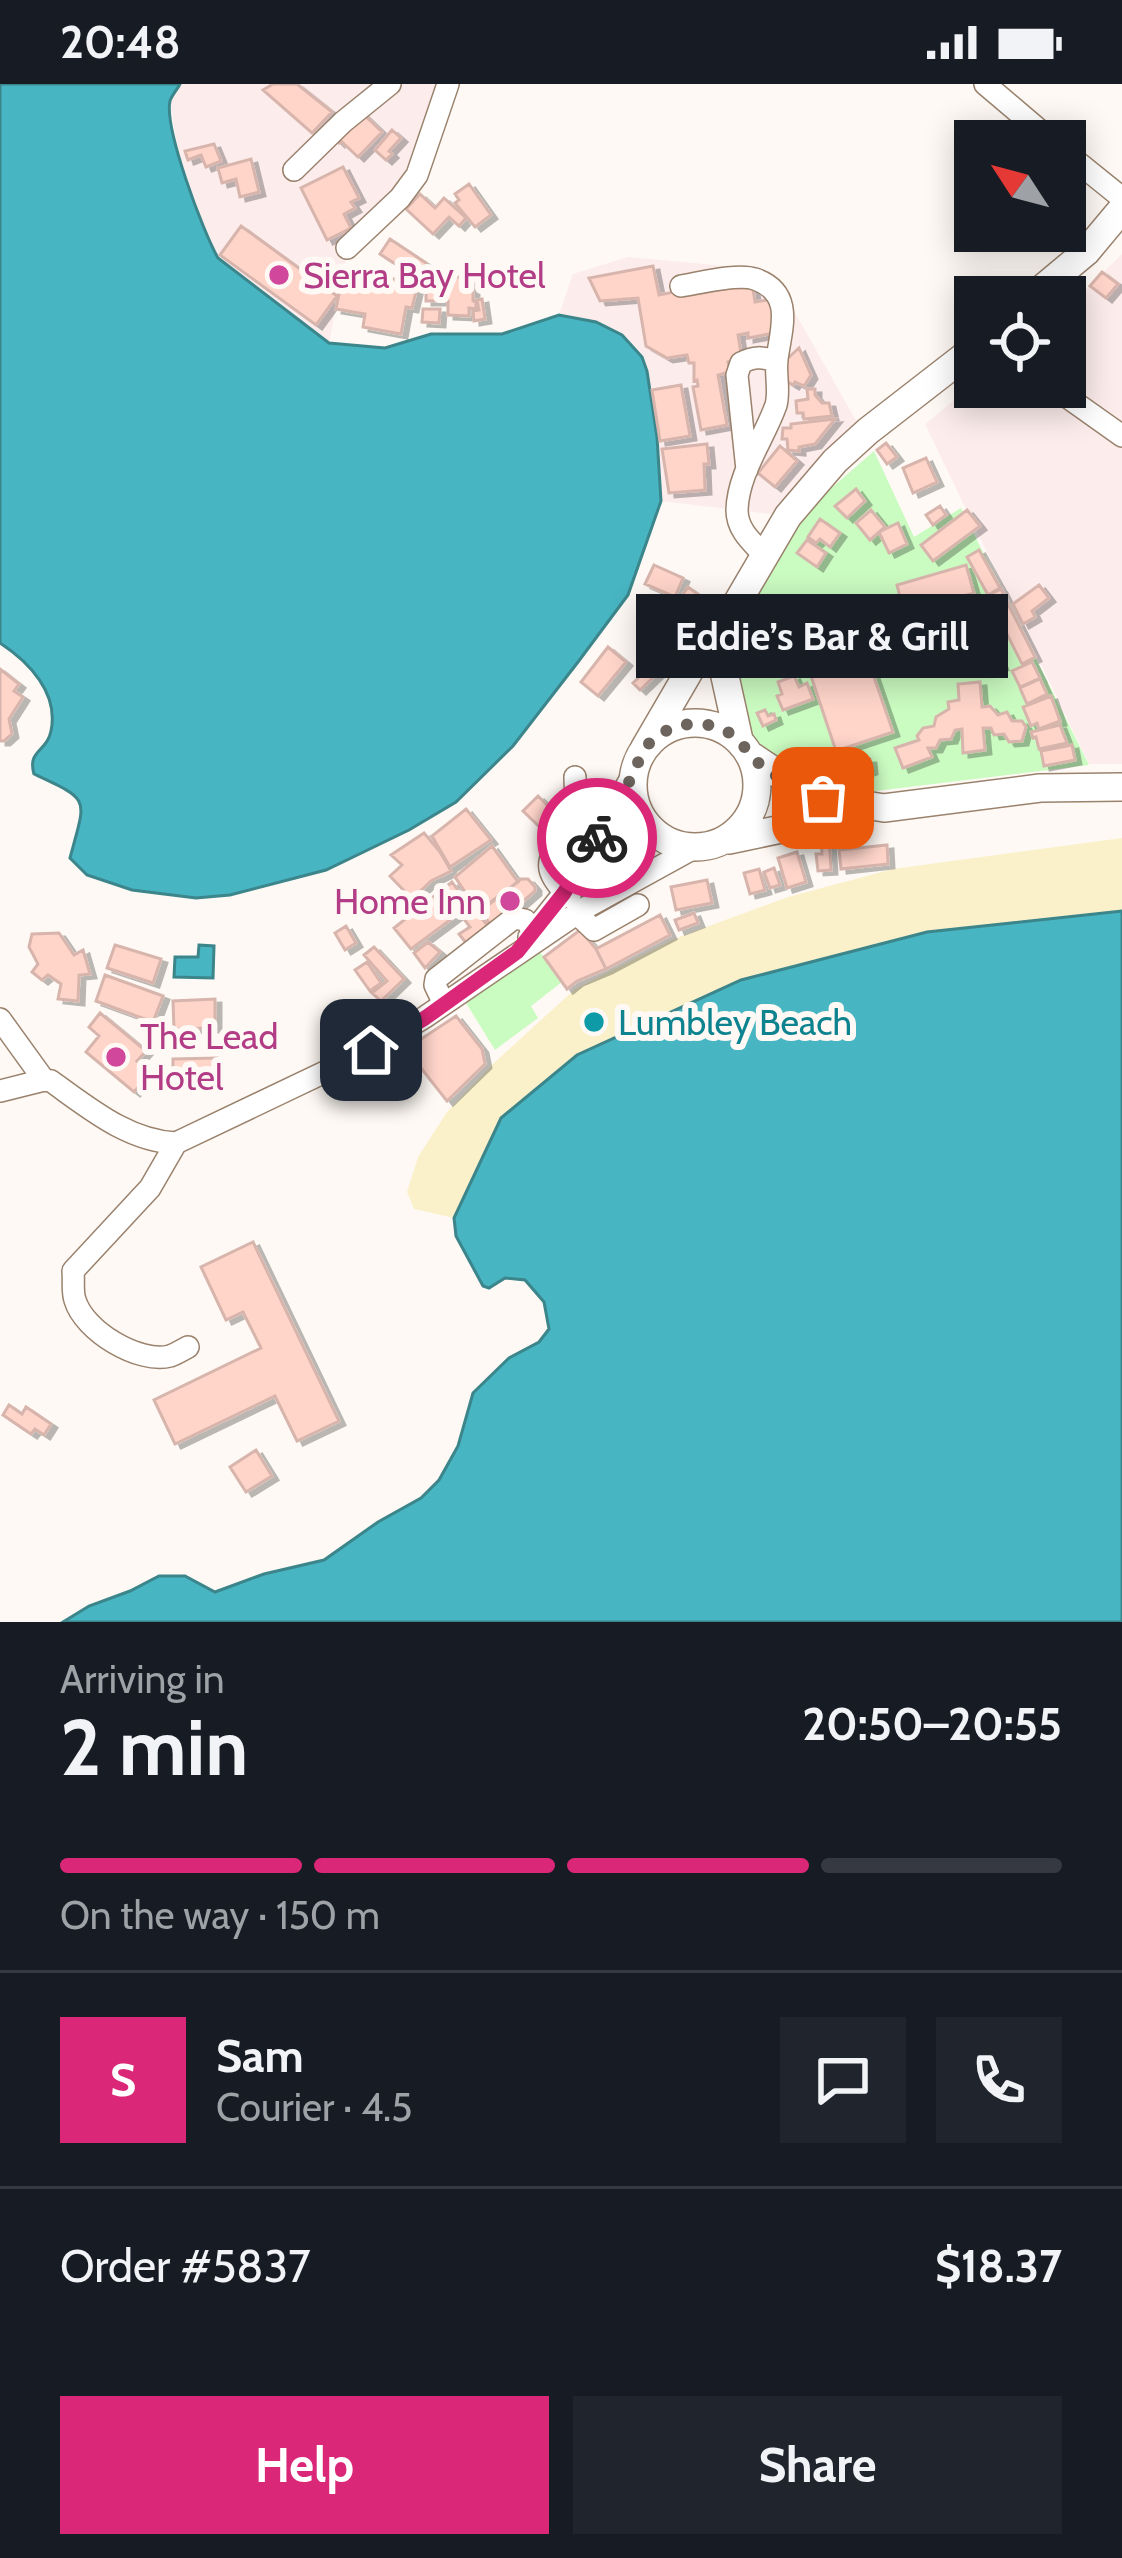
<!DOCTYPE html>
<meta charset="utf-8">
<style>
body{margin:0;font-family:Cabin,sans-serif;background:#20242c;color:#f1f3f6;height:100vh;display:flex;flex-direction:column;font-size:45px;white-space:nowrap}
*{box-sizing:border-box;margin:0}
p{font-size:39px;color:#9ea1a6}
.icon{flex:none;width:66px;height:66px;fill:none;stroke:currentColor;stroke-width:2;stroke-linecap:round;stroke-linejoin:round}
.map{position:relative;height:1538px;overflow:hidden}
.side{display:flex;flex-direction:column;background:#171b24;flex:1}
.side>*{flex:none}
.needle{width:78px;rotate:306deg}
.controls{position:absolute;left:954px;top:36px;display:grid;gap:24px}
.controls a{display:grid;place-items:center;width:132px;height:132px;border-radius:0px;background:#171b24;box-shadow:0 6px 30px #0003;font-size:60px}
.pin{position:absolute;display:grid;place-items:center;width:102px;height:102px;color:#fff;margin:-51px;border-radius:24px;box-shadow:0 6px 18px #0006}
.courier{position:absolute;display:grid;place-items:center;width:120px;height:120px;margin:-60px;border:9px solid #db2777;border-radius:50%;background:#fff;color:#222;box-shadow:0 3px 15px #0007}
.bubble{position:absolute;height:84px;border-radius:0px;background:#171b24;box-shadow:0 6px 30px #0003;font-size:39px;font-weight:700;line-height:84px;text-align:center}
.head em{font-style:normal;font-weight:700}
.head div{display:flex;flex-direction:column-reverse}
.head{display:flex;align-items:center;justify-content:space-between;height:204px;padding:0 60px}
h1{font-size:78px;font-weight:700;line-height:90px}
.bar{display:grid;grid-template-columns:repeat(4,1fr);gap:18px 12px;align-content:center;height:144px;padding:0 60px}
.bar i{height:15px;border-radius:9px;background:#363941}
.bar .selected{background:#db2777}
.bar p{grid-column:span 4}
.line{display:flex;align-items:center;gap:30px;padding:0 60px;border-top:3px solid #363941}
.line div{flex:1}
.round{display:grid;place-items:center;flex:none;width:126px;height:126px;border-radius:0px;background:#20242c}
.button{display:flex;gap:24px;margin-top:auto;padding:24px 60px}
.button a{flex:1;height:138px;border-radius:0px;background:#db2777;color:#fff;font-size:48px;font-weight:700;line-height:138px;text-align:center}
.button a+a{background:#20242c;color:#f1f3f6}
.status{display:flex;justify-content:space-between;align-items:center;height:84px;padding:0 60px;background:#171b24;direction:ltr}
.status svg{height:33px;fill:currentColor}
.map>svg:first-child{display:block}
</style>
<div class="status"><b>20:48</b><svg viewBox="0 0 49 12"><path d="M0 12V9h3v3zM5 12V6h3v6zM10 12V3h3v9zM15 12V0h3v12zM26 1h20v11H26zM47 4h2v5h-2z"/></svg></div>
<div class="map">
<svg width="1122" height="1538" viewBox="0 0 1122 1538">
<defs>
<filter id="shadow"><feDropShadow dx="6" dy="4" stdDeviation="0" flood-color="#0004"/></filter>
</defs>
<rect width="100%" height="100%" fill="#fef9f4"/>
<path fill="#fcecec" d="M180,0H448L426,69L356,155L344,181L329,259L218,174L210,159L202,143L177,63L170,18Z
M1122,170V680H1089L925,340L975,299V303H1065V226Z
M628,173L757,185L793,225L855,335L868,347L788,432L661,417L657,353L622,252L596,238L559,231L573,190Z"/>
<path fill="#cafbc0" d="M874,367L914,453L961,424L1089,681L810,715L745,659L727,582L742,518L790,440Z
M540,868L562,898L531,922L538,934L495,966L466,919Z"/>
<path fill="#faf1cb" d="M1122,754V827L927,848L741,896L576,971L501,1034L454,1134L414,1125L407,1108L418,1073L447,1028L495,978L575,905L674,855L788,813L893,785Z"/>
<path fill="#48b5c2" stroke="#3b858b" stroke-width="3" d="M0,0H180C177,6 172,11 170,17C164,44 203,148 218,174L329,259L385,264L431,250H502L559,231L596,238L622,251L642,273L647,287L657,353L661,417L628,511L578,578L513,662L456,718L409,746L326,786L230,811L196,814L132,806L87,791L70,774C86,713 92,717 34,690C27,666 47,668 51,647C59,609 29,578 0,559Z
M1122,827V1538H63L89,1522L130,1507L159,1492H185L215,1508L264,1490L324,1476L378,1438L421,1414L439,1396L458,1362L473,1309L509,1274L539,1258L549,1245L544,1218L525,1196L505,1194L489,1204L483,1202L456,1152L454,1134L501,1034L577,971L741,896L927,848Z
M199,861L214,862L213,894L174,893L175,873H198Z"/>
<path fill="#ffd5ca" stroke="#d8b5ac" stroke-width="3" filter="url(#shadow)" d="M273,0H297L332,28L312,49L263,6Z
M360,27L382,48L358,73L341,57L339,59L334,54Z
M392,46L401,54L389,67L392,70L386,76L375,66Z
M214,60L221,77L206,83L201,71L188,76L185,67Z
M251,75L259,108L240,113L236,95L222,99L218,84Z
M343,83L359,114L351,118L355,124L344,130L351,144L327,156L301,104Z
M469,100L491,131L475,143L455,119L459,116L455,110Z
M420,110L435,124L444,114L466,134L459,142L449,133L433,150L406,125Z
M241,142L337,212L316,241L220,171Z
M390,155L426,179L417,194L380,170Z
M653,182L659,211L684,206L685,212L752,200L755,218L773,215L779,248L748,254V249L738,251L742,275L728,278L730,288L718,291L727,341L701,346L693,303L698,302L697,296L694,297V279H689L687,271L667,274L646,262L638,214L600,217L589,194Z
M344,185L399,196V199L417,203L412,224L406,223L401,250L363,243L365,230L336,225Z
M1102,188L1118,200L1106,214L1090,202Z
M443,193H473V217L476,218V225L469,224V232L448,231V217H426V202H443Z
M482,215L485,235L474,237L473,227L479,226L477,216Z
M423,225H440L439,239L422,238Z
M799,264L811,291L804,302L795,298L793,301L783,295L786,276Z
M681,301L690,352L660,357L652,306Z
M807,305H815V311L822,319H829L832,332L804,335L803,329H797L796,317L808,315Z
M835,335L815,360L799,363V367L788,366L787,355H782L783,344H791V340Z
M886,359L897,373L887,380L877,366Z
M707,360L709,380H704L705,406L669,409L662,365Z
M780,362L797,377L775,403L758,389Z
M926,374L937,398L913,409L903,384Z
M856,405L865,417L847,434L835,422Z
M940,422L946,431L933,441L926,431Z
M871,426L885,443L870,456L856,439Z
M967,426L980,442L933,477L921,461Z
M820,435L840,449L830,463L820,455L816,459L808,453Z
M898,439L907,460L889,469L879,448Z
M807,456L826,469L817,483L797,469Z
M979,466L1000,504L988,511L967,473Z
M654,481L683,494L675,513L645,500Z
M966,481L974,509L904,529L897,501Z
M1039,501L1049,514L1032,527L1035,533L1023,540L1013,520Z
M688,503L699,511L670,550L659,542Z
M1001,505L1008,519L998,525L991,510Z
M1009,522L1035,573L1022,580L996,528Z
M899,524L911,560L880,571L868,535Z
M693,525L706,535L685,562L672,552Z
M981,529L984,543L963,547L960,534Z
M830,540L840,560L783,583L773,563Z
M986,546L992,560L980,566L974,551Z
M927,557L934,568L909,581L903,570Z
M994,562L1002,582L991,587L983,567Z
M608,563L626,578L598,612L581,598Z
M866,570L893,648L836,667L810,589Z
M656,577L663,584L640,606L633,599Z
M1032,578L1040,594L1020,603L1012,587Z
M0,585L19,600L14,607L23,613L9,635L12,650L4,657H0Z
M794,592L799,603L807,599L813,615L783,626L777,612L782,610L778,598Z
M1040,595L1047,610L1027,620L1020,604Z
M980,598L982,623L990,622L998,631L1007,628L1012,637H1022L1026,643L1022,657L1009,658L1004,650L994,651L991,644H983L985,666L963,669L962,645L955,646L951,655L940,656L936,664H928L932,673L903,684L895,664L919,656L917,652L923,644L934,642L936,633L949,625L948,618L959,616L958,600Z
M1051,612L1060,637L1039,645L1037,639L1031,642L1023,623Z
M765,626L768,632L774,630L776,636L763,642L757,629Z
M1060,641L1067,659L1039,665L1036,653L1033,654L1031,648Z
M1072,661L1075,676L1044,682L1041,667Z
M870,675L871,686L865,688L819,689L811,679L824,676Z
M538,712L564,738L550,753L523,727Z
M466,725L491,756L450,783L432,752Z
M424,749L440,768L451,787L431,797L412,815L390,792L402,781L391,771Z
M829,754L831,786L818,787L816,770H822L821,755Z
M887,761L888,780L841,785L839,766Z
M492,762L518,798L478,827L455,793Z
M797,768L806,798L787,804L778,774Z
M774,784L780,801L770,804L764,788Z
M759,785L765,806L750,810L744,789Z
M521,795H528L535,803V807L497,840L488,838L484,828L487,822Z
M707,796L712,819L676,826L671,803Z
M452,798L469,822L411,865L394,844Z
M475,826L488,842L467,860L459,850L470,843L464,835Z
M694,829L698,839L679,846L675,836Z
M660,831L670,851L606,885L596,865Z
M346,842L356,859L345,866L335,849Z
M580,846L596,865L606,885L577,897L567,905L544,873Z
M59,849L74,871L83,866L90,890L79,891L78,917L58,915L61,900L48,891L42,896L32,888L38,880L29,863L32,850Z
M428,858L440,868L425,884L414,869Z
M115,861L161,875L153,899L107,884Z
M374,863L404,895L381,917L372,909L387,897L364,871Z
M367,878L381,899L370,907L355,886Z
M105,891L163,912L153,938L96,917Z
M215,915V944L174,945L173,917Z
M100,929L146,967L137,977L151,988L134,1008L86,968L99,952L89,943Z
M456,932L482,965L485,980L447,1017L406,965Z
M217,974L218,1002H173V975Z
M253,1158L339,1337L297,1357L275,1312L175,1360L154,1316L261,1264L243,1228L226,1236L201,1183Z
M9,1321L22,1330L26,1323L51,1340L44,1351L35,1345L31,1350L3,1331Z
M256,1366L272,1392L246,1408L230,1383Z"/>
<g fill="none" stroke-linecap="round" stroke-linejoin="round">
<defs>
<path id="minor" d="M985,0L1052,57
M1065,68L1122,114
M294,86L343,38L390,0
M347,164L400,114L417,91L448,0
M681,202C700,199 738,189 755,195C795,209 781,245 777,275C775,290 780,307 776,321C764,355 738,389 737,426C737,446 752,458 765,472
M1053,303L1122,352
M747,386L737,291L741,279C754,272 762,273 777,277
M570,813C528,775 562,768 574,734C578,722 575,705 575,693
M576,829L594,846L638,821
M529,853L564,809L635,687
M444,920L435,901L436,895L514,834L525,836L534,847
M0,935L44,996L51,997C89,1024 128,1057 176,1059L371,966L425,933L585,824L694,764
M0,1007L44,996
M176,1059L150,1104L73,1187C74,1195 72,1208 75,1216C84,1247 139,1280 170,1272C176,1270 182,1266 188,1263"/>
<path id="major" d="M1032,213L1086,168L1122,125
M727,536L724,588L739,656
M633 701a62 62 0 1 1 124 0a62 62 0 1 1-124 0Z
M644,665L690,586L727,536L788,432L835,377L868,347L975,264
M750,671L804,707L823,714L884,724L1040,704L1122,703
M729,756L862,728"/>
</defs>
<use href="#minor" stroke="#9a826d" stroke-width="24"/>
<use href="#major" stroke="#9a826d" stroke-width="30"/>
<use href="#minor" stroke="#fff" stroke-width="21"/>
<use href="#major" stroke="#fff" stroke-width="27"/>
</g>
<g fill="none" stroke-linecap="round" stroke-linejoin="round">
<path stroke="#6c645d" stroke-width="12" stroke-dasharray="0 21.6" d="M597,754C609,732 623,711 634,688C638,680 640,670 646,663C669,635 712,632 739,656C743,660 746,666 750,671C769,691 798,705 823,714"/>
<path stroke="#db2777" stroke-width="15" d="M371,966L425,934L517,868L564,809L597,754"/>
</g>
<g fill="#d1479c" stroke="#fef9f4" stroke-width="4.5">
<circle cx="279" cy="191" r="12"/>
<circle cx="510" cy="817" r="12"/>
<circle cx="116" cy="973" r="12"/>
</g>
<circle fill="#0f9aa8" stroke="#fef9f4" stroke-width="4.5" cx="594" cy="938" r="12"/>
<g text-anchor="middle" stroke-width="12" stroke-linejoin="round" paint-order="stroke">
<g font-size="36" fill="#b23c85" stroke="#fef9f4" text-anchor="start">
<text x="303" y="204">Sierra Bay Hotel</text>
<text x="486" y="830" text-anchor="end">Home Inn</text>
<text x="140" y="965">The Lead<tspan x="140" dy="41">Hotel</tspan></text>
</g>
<g font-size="36" fill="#0d838f" stroke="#fef9f4" text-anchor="start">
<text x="618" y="951">Lumbley Beach</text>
</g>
</g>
</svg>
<div class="controls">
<a><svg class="needle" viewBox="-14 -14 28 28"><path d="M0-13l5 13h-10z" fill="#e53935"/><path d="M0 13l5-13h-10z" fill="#9ea1a6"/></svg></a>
<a><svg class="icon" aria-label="locate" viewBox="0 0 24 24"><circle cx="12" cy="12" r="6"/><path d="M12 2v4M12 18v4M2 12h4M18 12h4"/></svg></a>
</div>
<div class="pin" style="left:823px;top:714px;background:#ea580c"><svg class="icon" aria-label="bag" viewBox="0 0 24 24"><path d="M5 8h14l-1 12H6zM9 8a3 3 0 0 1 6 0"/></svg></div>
<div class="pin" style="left:371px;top:966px;background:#1f2937"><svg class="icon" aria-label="home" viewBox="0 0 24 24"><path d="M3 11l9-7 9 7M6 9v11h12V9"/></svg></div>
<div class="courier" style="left:597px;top:754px"><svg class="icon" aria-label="bike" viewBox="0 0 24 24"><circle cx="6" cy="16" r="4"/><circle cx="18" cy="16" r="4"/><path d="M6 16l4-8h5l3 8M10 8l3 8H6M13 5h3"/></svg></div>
<div class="bubble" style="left:636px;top:510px;width:372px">Eddie’s Bar &amp; Grill</div>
</div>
<section class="side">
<div class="head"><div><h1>2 min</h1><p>Arriving in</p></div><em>20:50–20:55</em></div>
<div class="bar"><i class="selected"></i><i class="selected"></i><i class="selected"></i><i></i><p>On the way · 150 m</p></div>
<div class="line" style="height:216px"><b class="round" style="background:#db2777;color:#fff">S</b><div><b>Sam</b><p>Courier · 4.5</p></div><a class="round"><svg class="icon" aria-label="chat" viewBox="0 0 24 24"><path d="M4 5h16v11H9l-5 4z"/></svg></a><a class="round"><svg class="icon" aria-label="phone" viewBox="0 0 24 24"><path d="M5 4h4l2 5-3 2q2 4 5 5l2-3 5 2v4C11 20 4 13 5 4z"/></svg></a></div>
<div class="line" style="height:156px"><div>Order #5837</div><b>$18.37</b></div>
<div class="button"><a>Help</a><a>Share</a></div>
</section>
